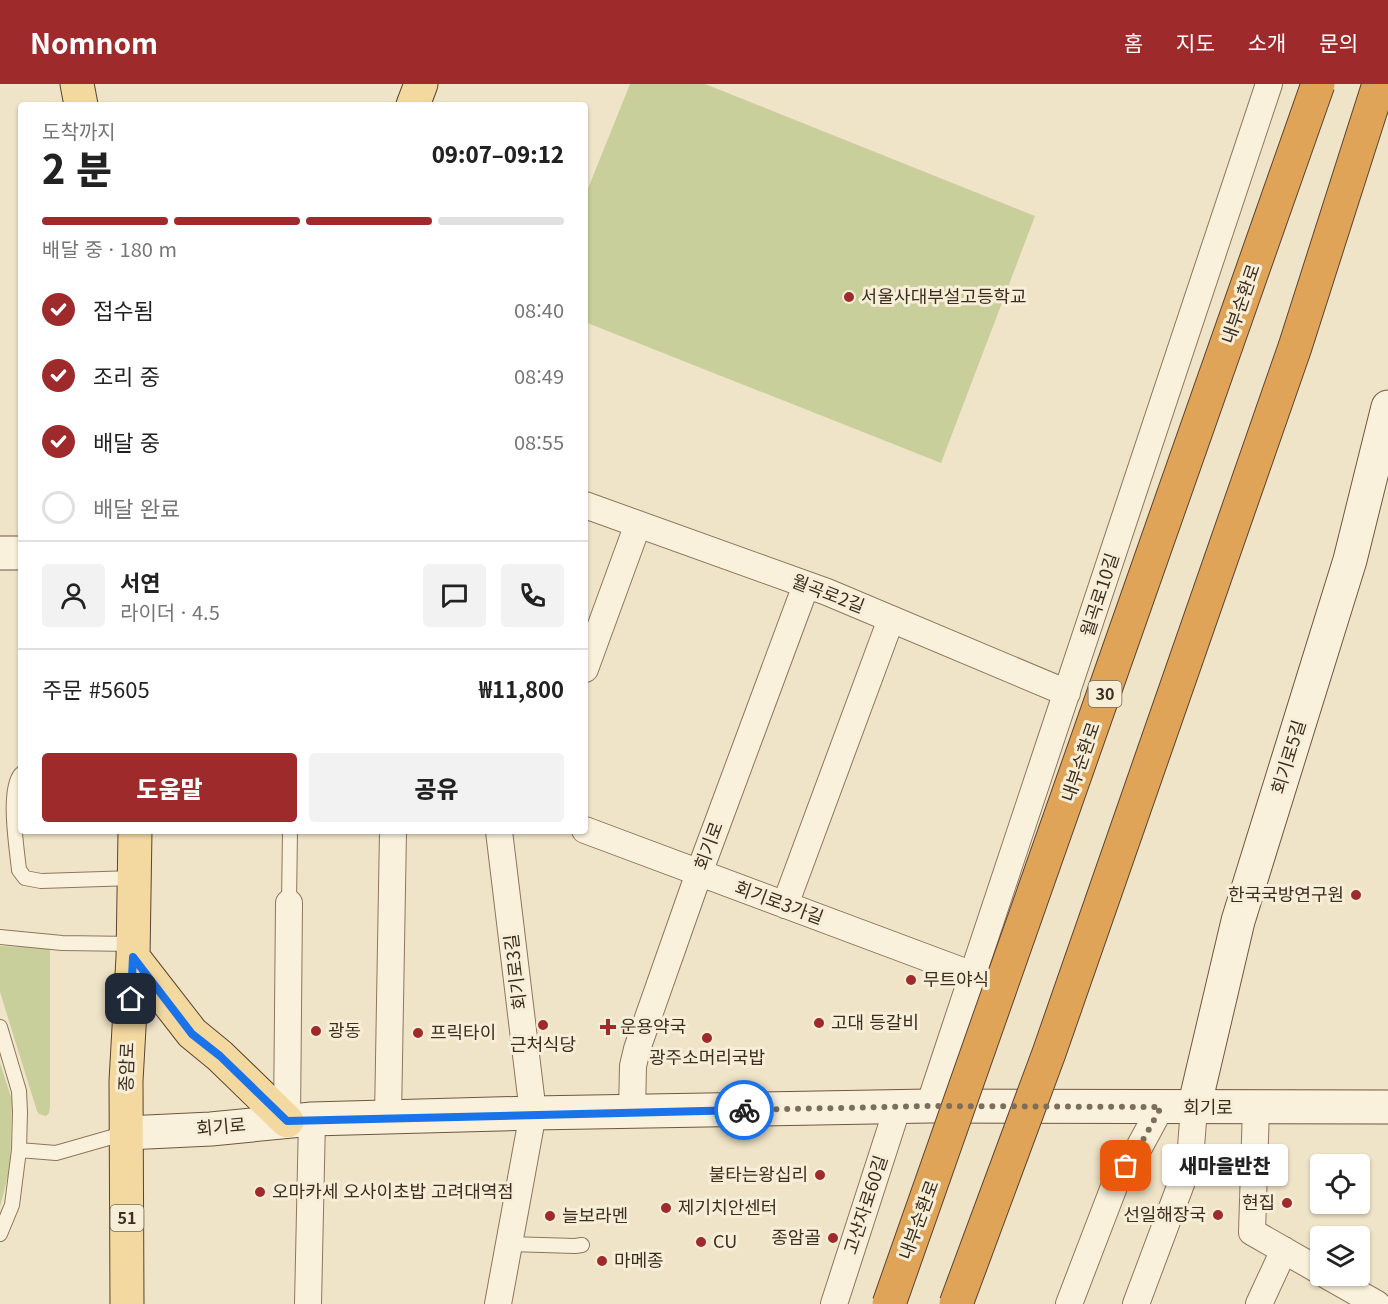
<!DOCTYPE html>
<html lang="ko">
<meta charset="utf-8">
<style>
body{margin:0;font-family:Georgia,"Noto Sans KR",serif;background:#f2f2f2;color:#222;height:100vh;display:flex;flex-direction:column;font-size:22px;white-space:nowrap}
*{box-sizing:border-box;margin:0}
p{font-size:20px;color:#767676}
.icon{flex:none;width:33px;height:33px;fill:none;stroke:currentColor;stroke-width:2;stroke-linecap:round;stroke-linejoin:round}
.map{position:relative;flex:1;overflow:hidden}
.details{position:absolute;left:18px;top:18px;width:570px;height:732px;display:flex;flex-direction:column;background:#fff;border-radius:6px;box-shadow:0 2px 4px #0004}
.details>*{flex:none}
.controls{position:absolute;left:1310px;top:1070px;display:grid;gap:12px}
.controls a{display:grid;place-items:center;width:60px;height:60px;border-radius:6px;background:#fff;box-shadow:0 2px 4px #0004;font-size:30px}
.pin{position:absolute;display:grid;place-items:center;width:51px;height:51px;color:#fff;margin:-26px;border-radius:12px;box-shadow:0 3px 9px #0006}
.courier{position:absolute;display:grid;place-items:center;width:60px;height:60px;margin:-30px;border:4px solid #1a73e8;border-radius:50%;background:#fff;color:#222;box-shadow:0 2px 8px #0007}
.bubble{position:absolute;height:42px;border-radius:6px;background:#fff;box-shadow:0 2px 4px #0004;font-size:20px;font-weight:800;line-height:42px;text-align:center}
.overview em{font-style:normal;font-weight:800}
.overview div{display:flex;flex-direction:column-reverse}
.overview{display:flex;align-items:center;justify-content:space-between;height:102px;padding:0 24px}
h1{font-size:39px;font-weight:800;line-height:45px}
.bar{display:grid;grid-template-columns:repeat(4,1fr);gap:9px 6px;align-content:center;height:72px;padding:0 24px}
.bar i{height:8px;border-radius:4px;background:#e0e0e0}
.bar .on{background:#9e2a2b}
.bar p{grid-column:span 4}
.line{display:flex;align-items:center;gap:15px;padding:0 24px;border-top:2px solid #e0e0e0}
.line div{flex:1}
.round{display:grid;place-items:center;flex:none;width:63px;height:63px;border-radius:6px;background:#f2f2f2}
ol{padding:0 24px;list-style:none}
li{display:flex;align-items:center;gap:18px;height:66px}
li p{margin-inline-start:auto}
li .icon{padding:6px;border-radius:50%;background:#9e2a2b;color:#fff;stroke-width:4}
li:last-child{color:#767676}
li i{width:33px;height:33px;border:3px solid #e0e0e0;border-radius:50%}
.primary-button{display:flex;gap:12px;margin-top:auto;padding:12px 24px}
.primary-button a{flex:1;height:69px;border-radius:6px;background:#9e2a2b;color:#fff;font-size:24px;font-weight:800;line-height:69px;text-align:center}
.primary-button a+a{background:#f2f2f2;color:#222}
header{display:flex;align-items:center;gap:36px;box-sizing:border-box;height:84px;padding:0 30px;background:#9e2a2b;color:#fff}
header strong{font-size:28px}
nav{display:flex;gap:33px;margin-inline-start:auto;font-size:21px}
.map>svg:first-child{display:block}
</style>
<header>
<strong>Nomnom</strong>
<nav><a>홈</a><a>지도</a><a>소개</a><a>문의</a></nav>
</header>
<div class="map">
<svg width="1388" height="1220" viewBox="0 0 1388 1220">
<rect width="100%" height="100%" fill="#f0e4c8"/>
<path fill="#c9cf9b" d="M630,0H705L1035,132L941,379L585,238V112Z
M0,862L50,864V1023L49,1029L46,1032L39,1030L37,1027L0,908Z
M0,979L12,1016L10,1084L0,1123Z"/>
<path fill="#f0e4c8" d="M1339,0H1375L1010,1071L1042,1074L988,1220H872L926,1065L975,1069L1005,977L1150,569Z"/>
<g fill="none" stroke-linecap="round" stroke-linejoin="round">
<defs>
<path id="lane" d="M21,690C7,706 17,765 19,786L25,794L41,797L134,794
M289,819L290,747
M0,853L62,859L134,860
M0,943L19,1007L20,1028L19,1066L12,1121L0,1150
M19,1066L56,1069L126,1049
M509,1160L575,1162L582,1161"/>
<path id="street" d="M585,421L827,508L1067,609
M585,585L638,440
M585,746L973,891
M785,821L891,535
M929,1022L1269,0
M1256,1024L1252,1148L1320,1187
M632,1028L633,982L637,965L699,789L806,501
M388,1033L393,747
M287,1037L289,819
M1326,1191L1377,1220
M308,1220L312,1035
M498,1220L533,1029L499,747
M834,1220L898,1022
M1069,1220L1117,1095L1136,1069L1161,1023
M1136,1220L1190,1076L1194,1024
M1259,1220L1284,1166"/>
<path id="secondary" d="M0,469H21
M1194,1024L1238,837L1350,476L1388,323
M126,1049L211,1045L312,1035L533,1029L929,1022L1388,1023"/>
<path id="primary" d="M77,0L81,21
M413,21L421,0
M133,873L192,949L220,972L287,1037
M127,1220L126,997L133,873L135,747"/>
</defs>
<use href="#lane" stroke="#8d765c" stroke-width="16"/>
<use href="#street" stroke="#8d765c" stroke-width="28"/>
<use href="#secondary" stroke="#6f573f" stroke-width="35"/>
<use href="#primary" stroke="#5b4430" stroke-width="35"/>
<use href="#lane" stroke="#faf1dc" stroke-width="14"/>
<use href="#street" stroke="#faf1dc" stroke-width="26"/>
<use href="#secondary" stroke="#faf1dc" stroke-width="33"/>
<use href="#primary" stroke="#f3d9a0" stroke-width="33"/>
<defs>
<path id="highway-bridge" d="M889,1220L1318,0
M956,1220L1049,969L1295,263L1379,0"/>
</defs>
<use href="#highway-bridge" stroke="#5b4430" stroke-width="35" stroke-linecap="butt"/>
<use href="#highway-bridge" stroke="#e0a458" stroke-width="33"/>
</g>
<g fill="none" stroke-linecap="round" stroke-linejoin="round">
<path stroke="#7c6e5b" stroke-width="6" stroke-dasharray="0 10.8" d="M744,1026L929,1022L1161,1023L1136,1069L1126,1082"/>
<path stroke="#1a73e8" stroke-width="8" d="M131,915L133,873L192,950L220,972L287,1037L744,1026"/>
</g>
<g fill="#9e2a2b" stroke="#f7eed8" stroke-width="2">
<circle cx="849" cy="213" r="6"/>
<circle cx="1356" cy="811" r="6"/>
<circle cx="911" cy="896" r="6"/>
<circle cx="819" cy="939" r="6"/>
<circle cx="543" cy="941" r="6"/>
<path d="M605 934h6v6h6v6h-6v6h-6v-6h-6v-6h6z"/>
<circle cx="316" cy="947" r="6"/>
<circle cx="418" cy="949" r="6"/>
<circle cx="707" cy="954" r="6"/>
<circle cx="820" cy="1091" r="6"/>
<circle cx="260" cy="1108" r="6"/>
<circle cx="1287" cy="1119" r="6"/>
<circle cx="666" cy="1124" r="6"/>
<circle cx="1218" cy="1131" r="6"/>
<circle cx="550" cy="1132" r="6"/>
<circle cx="833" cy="1154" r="6"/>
<circle cx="701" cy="1158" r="6"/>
<circle cx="602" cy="1177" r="6"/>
</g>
<g text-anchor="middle" stroke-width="6" stroke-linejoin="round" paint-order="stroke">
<g fill="#f7eed8" stroke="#756857" stroke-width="1.5">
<rect x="1088.5" y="597" width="33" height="26" rx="4.5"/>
<rect x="110.5" y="1121" width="33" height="26" rx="4.5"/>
</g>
<g font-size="16" font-weight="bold" fill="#3d2e20">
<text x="1105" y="616">30</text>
<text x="127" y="1140">51</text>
</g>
<g font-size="18" fill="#3d2e20" stroke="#f7eed8" text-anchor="start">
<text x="861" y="219">서울사대부설고등학교</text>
<text x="1344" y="817" text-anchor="end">한국국방연구원</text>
<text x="923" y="902">무트야식</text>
<text x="831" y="945">고대 등갈비</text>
<text x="620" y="949">운용약국</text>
<text x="328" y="953">광동</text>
<text x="430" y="955">프릭타이</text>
<text x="543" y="967" text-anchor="middle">근처식당</text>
<text x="707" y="980" text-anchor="middle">광주소머리국밥</text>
<text x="808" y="1097" text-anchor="end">불타는왕십리</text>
<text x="272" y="1114">오마카세 오사이초밥 고려대역점</text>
<text x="1275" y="1125" text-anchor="end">현집</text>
<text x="678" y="1130">제기치안센터</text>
<text x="1206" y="1137" text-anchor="end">선일해장국</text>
<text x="562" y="1138">늘보라멘</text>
<text x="821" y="1160" text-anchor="end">종암골</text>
<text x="713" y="1164">CU</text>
<text x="614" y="1183">마메종</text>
</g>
<g font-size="18" fill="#3d2e20" stroke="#f7eed8">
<text transform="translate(1241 220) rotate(-71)" y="6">내부순환로</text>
<text transform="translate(828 510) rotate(21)" y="6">월곡로2길</text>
<text transform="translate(1100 511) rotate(-72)" y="6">월곡로10길</text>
<text transform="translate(1289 673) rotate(-73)" y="6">회기로5길</text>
<text transform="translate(1081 678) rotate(-71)" y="6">내부순환로</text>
<text transform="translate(709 762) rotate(-70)" y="6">회기로</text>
<text transform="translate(779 819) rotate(20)" y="6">회기로3가길</text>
<text transform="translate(516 888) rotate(-97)" y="6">회기로3길</text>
<text transform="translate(127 983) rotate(-88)" y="6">종암로</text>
<text x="1208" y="1030">회기로</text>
<text transform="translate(221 1043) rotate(-5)" y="6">회기로</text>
<text transform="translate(866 1121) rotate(-72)" y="6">고산자로60길</text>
<text transform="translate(919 1136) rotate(-70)" y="6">내부순환로</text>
</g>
</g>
</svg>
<div class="controls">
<a><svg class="icon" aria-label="locate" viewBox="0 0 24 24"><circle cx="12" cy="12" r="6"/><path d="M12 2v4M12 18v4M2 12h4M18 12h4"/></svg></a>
<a><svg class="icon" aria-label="layers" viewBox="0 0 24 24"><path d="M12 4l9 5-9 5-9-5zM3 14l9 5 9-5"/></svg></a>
</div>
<div class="pin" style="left:1126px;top:1082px;background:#ea580c"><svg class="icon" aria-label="bag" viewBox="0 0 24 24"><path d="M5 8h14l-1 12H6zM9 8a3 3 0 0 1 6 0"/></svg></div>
<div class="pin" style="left:131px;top:915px;background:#1f2937"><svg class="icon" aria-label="home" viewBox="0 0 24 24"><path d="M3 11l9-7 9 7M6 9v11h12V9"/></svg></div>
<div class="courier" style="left:744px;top:1026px"><svg class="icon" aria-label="bike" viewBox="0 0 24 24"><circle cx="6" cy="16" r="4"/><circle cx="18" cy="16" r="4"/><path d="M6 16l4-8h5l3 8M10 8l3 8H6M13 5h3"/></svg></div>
<div class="bubble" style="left:1162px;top:1060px;width:126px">새마을반찬</div>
<section class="details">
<div class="overview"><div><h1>2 분</h1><p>도착까지</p></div><em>09:07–09:12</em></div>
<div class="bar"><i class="on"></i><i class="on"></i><i class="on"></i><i></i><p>배달 중 · 180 m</p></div>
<ol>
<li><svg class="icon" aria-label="check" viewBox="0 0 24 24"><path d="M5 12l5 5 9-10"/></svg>접수됨<p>08:40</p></li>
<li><svg class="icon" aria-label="check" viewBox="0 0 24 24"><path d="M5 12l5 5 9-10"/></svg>조리 중<p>08:49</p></li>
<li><svg class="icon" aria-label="check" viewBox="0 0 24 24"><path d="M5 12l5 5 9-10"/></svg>배달 중<p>08:55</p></li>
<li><i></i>배달 완료</li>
</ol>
<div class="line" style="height:108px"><a class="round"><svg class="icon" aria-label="person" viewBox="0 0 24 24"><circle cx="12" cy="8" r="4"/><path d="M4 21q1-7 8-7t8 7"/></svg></a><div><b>서연</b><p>라이더 · 4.5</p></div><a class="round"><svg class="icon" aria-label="chat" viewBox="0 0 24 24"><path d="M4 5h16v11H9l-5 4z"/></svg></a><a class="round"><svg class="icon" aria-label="phone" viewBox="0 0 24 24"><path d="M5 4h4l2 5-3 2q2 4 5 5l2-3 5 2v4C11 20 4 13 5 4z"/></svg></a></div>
<div class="line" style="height:78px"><div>주문 #5605</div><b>₩11,800</b></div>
<div class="primary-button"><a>도움말</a><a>공유</a></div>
</section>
</div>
